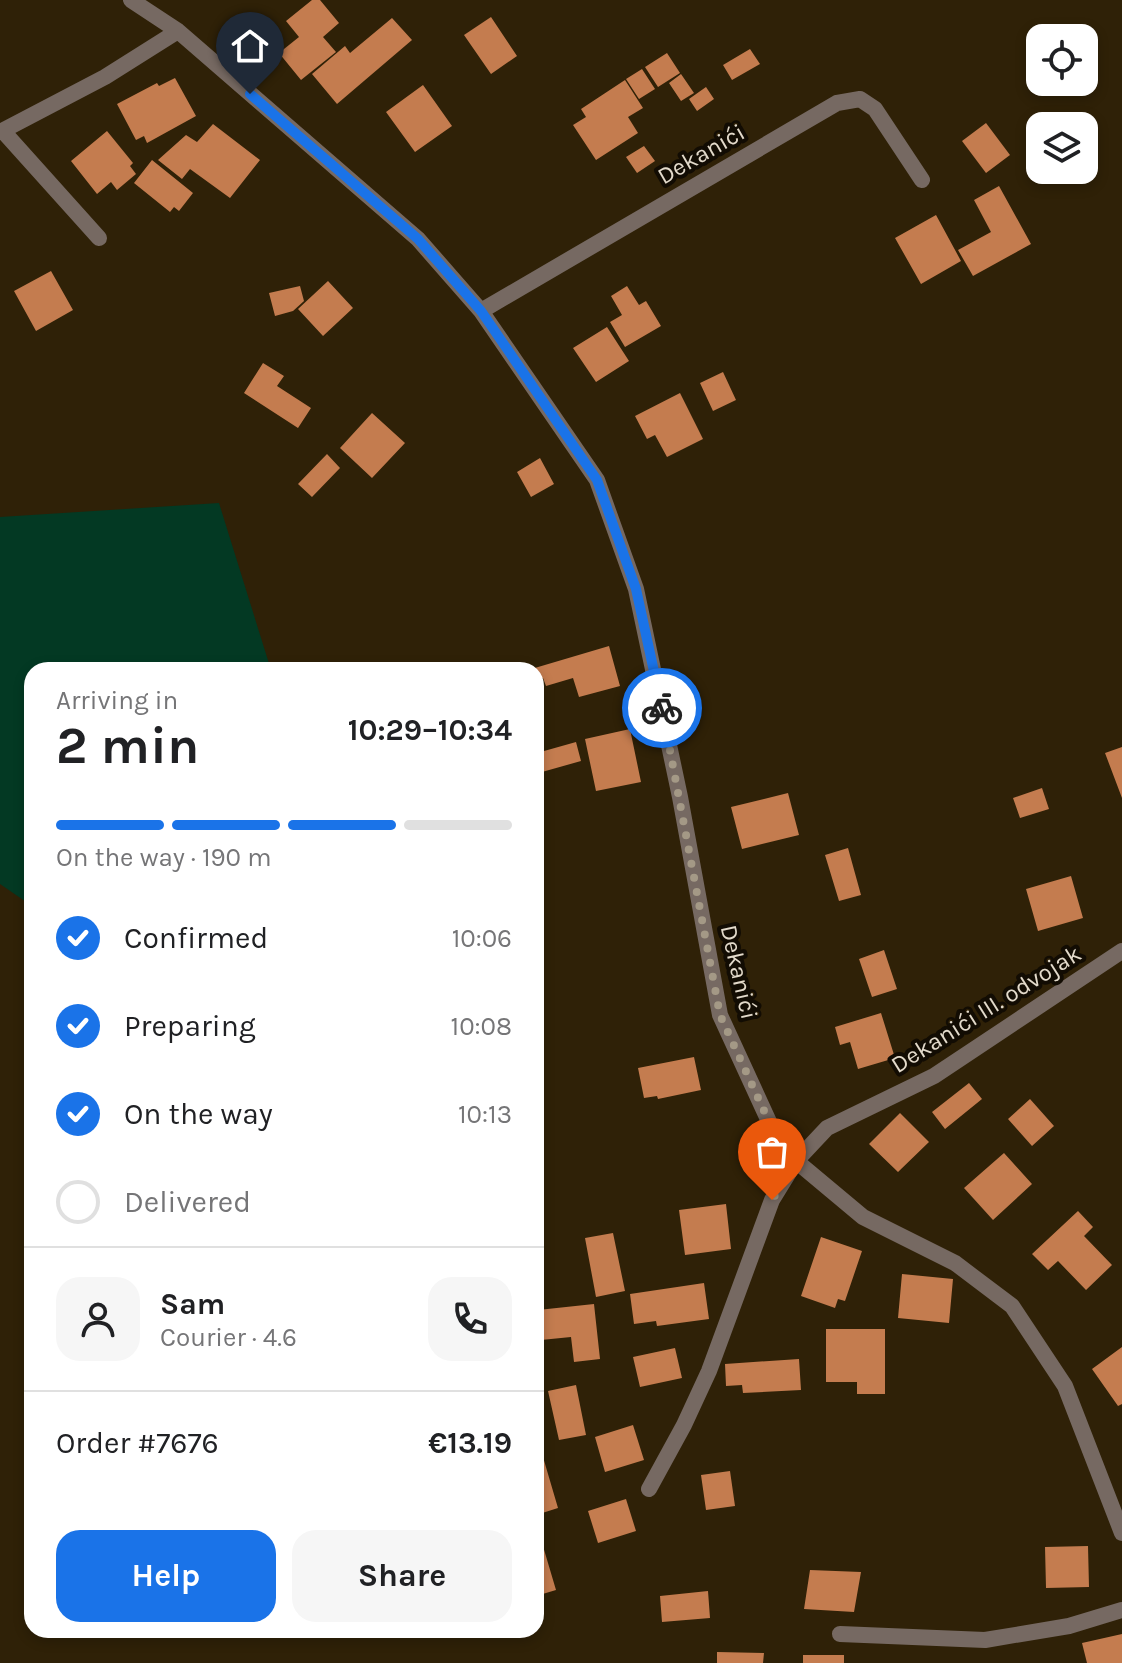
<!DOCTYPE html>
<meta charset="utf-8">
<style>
body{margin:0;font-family:Karla,sans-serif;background:#f6f6f6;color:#202124;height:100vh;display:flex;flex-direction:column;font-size:30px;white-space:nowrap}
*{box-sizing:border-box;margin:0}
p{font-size:26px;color:#757577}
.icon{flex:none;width:44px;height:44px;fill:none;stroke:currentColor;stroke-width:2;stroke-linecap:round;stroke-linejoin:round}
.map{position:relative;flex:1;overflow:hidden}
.side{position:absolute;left:24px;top:662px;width:520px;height:976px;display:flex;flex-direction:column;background:#fff;border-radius:24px;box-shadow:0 4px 12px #0003}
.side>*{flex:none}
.controls{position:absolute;left:1026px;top:24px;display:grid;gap:16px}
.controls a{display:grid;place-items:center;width:72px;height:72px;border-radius:16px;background:#fff;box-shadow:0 4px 12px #0003;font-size:40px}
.pin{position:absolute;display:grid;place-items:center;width:68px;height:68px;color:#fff;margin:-82px -34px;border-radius:50% 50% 50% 0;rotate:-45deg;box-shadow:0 0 8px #0007}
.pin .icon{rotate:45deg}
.courier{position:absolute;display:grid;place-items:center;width:80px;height:80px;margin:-40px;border:6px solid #1a73e8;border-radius:50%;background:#fff;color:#222;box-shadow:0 2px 10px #0007}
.head em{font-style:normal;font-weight:700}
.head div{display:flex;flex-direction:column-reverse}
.head{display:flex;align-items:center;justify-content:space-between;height:136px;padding:0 32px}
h1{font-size:52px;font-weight:700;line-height:60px}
.bar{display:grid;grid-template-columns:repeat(4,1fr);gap:12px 8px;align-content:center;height:96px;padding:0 32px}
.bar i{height:10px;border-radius:6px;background:#e0e0e0}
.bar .active{background:#1a73e8}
.bar p{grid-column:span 4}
.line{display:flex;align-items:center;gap:20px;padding:0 32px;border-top:2px solid #e0e0e0}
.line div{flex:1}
.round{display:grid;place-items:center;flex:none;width:84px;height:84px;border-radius:24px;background:#f6f6f6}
ol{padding:0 32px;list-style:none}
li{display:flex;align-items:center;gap:24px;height:88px}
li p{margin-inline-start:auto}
li .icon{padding:8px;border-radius:50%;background:#1a73e8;color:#fff;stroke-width:4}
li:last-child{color:#757577}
li i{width:44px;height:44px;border:4px solid #e0e0e0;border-radius:50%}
.button{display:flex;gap:16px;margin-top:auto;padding:16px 32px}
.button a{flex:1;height:92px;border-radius:24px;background:#1a73e8;color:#fff;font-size:32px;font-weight:700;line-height:92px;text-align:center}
.button a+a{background:#f6f6f6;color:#202124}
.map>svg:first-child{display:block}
</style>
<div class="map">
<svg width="1122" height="1663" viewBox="0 0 1122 1663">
<rect width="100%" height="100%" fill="#2f2107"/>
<path fill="#033923" d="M219,503L271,670H32V906L0,884V517Z"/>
<path fill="#c47c4f" d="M312,0H320L339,23L323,37L336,52L301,80L279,53L299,37L286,21Z
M491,17L517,56L491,74L464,35Z
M392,18L412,40L337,104L312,74L345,46L350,53Z
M750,49L760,64L732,80L723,65Z
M667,53L680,73L658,87L645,67Z
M642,69L655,89L639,99L626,79Z
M681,74L694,93L681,101L669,83Z
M175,78L196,116L147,143L144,136L136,140L117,104L157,83L159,86Z
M625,80L643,108L628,117L638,133L596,160L573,125L586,117L581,109Z
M423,85L452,126L415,152L386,112Z
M706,87L714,99L697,111L689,99Z
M986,123L1010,155L986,173L962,141Z
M213,124L260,160L230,198L190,169L182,179L158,160L186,135L197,142Z
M107,131L133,163L130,166L136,174L117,190L111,182L97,194L71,161Z
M1040,144V165L1036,167L1027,151Z
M644,146L655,161L637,173L626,157Z
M152,160L193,193L179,211L174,207L170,212L134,183Z
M999,186L1031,244L973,276L958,250L991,232L974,200Z
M936,215L961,261L921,284L895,238Z
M51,271L73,310L36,331L14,291Z
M328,281L353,308L323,336L298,309Z
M300,286L304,301L293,311L275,316L269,293Z
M627,286L639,305L646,301L661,326L625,347L610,322L622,315L611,296Z
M607,327L629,361L596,382L573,348Z
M263,363L284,376L277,386L311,408L298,428L244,393Z
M723,372L736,400L713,411L700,383Z
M680,393L703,439L667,457L655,435L647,439L635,416Z
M372,413L405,443L372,478L340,448Z
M327,454L340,468L312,497L298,484Z
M540,458L554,484L531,497L517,472Z
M609,646L620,686L579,697L573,678L546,686L543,678L536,680V670H528Z
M630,729L641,782L596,791L585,739Z
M576,742L581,761L542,772L537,753Z
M1122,747V798L1105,753Z
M1042,788L1049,809L1020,818L1013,798Z
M788,793L799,835L742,849L731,807Z
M848,848L861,895L839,901L825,855Z
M1071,876L1083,918L1038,931L1026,889Z
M884,950L897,989L872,997L859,959Z
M881,1013L895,1058L858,1069L850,1042L840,1045L835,1027Z
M694,1057L701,1090L658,1099L657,1096L644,1098L638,1068Z
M969,1083L982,1099L945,1129L932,1112Z
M1030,1099L1054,1126L1032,1146L1008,1119Z
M900,1113L929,1142L898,1172L869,1144Z
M1004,1153L1032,1184L993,1220L964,1188Z
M726,1204L731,1249L685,1255L679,1210Z
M1078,1211L1093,1227L1084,1236L1112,1265L1086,1290L1058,1261L1048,1270L1032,1254Z
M613,1233L625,1291L596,1297L585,1238Z
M821,1237L862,1251L845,1301L838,1299L835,1308L801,1296Z
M902,1274L953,1279L949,1323L898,1318Z
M704,1283L709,1319L657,1326L656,1321L634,1324L630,1294Z
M594,1304L600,1359L574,1362L571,1337L541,1340L538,1310Z
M826,1329H885V1394H857V1382H826Z
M1122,1347V1404L1118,1406L1092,1369Z
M675,1348L682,1378L640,1387L633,1357Z
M799,1359L801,1390L743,1393L742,1385L726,1386L725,1364Z
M576,1385L586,1435L559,1440L548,1391Z
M633,1425L644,1460L605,1472L595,1437Z
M543,1457L558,1508L536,1515V1459Z
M730,1471L735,1506L706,1510L701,1475Z
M626,1499L636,1531L598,1543L588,1511Z
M537,1526L556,1590L536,1596V1527Z
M1088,1546L1089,1587L1046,1588L1045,1547Z
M810,1570L861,1572L854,1612L804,1609Z
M708,1591L710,1618L662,1622L660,1596Z
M1122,1634V1663H1087L1082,1643Z
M717,1652L764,1653L763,1663H717Z
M803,1655H844V1663H803Z"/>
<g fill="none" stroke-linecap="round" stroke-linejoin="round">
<path stroke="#766962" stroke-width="16" d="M131,0L178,31L418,239L481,311L597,480L636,589L680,797L720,1015L771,1126L796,1161L863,1217L955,1263L1012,1306L1065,1386L1122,1533
M3,131L99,238
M0,132L105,77L178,31
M481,311L837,103L860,99L875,109L922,180
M649,1489L684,1425L709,1371L772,1200L796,1161L827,1128L934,1076L1122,951
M840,1634L985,1640L1069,1626L1122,1610"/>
</g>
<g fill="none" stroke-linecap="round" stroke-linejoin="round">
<path stroke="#a49986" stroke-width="8" stroke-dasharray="0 14.4" d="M662,708L720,1015L771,1126L796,1161L772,1200"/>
<path stroke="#1a73e8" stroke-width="10" d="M250,94L418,239L481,311L597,480L636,589L662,708"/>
</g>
<g text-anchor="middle" stroke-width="8" stroke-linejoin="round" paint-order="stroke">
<g font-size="24" fill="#e3dacb" stroke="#120c03">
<text transform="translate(701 154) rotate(-30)" y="8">Dekanići</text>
<text transform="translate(739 972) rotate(77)" y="8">Dekanići</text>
<text transform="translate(986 1009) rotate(-32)" y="8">Dekanići III. odvojak</text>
</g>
</g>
</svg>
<div class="controls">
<a><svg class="icon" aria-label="locate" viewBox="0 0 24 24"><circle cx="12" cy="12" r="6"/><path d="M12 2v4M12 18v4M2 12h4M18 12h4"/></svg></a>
<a><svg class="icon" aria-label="layers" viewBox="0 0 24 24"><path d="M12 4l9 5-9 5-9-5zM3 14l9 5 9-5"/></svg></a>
</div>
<div class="pin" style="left:772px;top:1200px;background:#ea580c"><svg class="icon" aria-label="bag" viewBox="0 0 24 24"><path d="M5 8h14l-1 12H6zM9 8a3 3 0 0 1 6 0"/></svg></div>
<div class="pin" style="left:250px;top:94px;background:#1f2937"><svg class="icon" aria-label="home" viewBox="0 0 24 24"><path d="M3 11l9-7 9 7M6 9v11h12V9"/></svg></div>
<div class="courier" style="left:662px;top:708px"><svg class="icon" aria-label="bike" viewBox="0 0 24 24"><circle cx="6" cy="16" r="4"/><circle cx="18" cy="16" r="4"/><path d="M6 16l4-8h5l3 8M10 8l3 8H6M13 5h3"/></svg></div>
<section class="side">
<div class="head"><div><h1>2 min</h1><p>Arriving in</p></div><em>10:29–10:34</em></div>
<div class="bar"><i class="active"></i><i class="active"></i><i class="active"></i><i></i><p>On the way · 190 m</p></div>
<ol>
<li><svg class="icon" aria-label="check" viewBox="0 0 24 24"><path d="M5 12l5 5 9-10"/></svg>Confirmed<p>10:06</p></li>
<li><svg class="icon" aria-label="check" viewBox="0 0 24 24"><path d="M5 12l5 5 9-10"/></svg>Preparing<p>10:08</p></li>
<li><svg class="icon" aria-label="check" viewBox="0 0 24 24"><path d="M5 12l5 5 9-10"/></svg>On the way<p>10:13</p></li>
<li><i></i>Delivered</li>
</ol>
<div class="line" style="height:144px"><a class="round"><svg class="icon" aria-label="person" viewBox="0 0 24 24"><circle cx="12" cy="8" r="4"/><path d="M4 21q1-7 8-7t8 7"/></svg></a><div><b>Sam</b><p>Courier · 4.6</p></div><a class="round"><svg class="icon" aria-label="phone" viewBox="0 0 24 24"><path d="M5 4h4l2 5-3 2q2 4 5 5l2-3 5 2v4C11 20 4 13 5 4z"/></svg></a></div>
<div class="line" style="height:104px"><div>Order #7676</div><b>€13.19</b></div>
<div class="button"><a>Help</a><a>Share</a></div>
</section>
</div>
